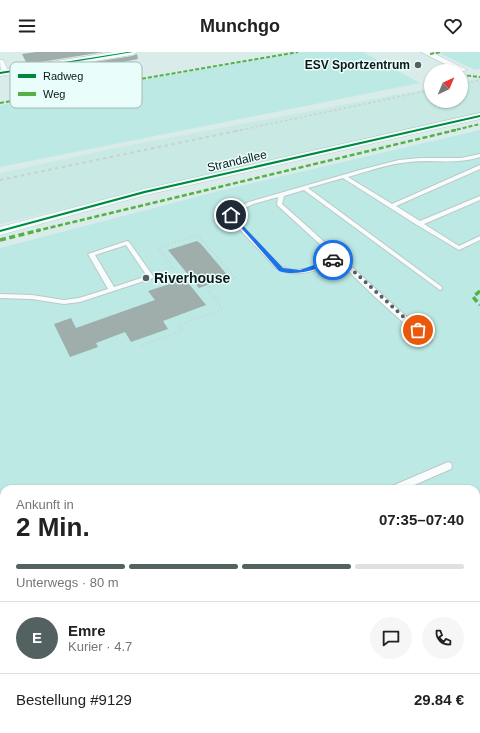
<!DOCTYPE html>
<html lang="de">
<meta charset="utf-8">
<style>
body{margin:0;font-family:Arial,sans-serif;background:#f6f6f6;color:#222;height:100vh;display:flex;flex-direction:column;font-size:15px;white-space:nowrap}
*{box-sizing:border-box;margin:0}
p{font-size:13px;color:#767676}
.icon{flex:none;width:22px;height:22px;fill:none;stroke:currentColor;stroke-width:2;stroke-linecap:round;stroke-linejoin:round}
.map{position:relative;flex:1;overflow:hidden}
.sheet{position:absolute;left:0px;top:433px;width:480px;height:248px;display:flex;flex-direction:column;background:#fff;border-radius:12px 12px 0 0;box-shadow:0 1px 3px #0004}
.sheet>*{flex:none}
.needle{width:26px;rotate:44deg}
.tools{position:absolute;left:424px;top:12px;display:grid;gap:8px}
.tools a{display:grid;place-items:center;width:44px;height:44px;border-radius:50%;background:#fff;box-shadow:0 1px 3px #0004;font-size:20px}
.pin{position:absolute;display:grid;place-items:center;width:34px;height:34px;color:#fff;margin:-17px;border:2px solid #fff;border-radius:50%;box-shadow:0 1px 4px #0007}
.courier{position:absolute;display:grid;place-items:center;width:40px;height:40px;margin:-20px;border:3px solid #1a73e8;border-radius:50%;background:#fff;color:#222;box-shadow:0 1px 5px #0007}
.summary em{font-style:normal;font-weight:800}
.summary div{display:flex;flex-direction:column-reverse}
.summary{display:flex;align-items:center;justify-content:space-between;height:68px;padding:0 16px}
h1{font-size:26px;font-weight:800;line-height:30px}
.bar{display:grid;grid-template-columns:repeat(4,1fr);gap:6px 4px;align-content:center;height:48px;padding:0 16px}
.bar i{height:5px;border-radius:3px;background:#e0e0e0}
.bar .selected{background:#536260}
.bar p{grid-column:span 4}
.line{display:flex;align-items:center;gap:10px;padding:0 16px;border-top:1px solid #e0e0e0}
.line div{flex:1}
.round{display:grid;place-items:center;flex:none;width:42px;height:42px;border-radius:21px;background:#f6f6f6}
header{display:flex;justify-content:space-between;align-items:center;height:52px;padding:0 16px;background:#fff;font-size:18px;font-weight:800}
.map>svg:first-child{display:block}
</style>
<header><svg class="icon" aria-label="menu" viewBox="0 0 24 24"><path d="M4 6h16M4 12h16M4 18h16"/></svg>Munchgo<svg class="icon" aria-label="heart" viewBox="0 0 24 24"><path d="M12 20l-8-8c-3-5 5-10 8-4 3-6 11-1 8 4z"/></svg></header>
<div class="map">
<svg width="480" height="681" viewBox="0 0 480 681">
<rect width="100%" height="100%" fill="#daece9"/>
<path fill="#c9e9e4" d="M480,26V63L0,172V121L110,97L431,36V49H461V30Z"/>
<path fill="#bce9e4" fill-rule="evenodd" d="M301,0H363L420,31L0,115V53Z
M446,0H480V17L475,18L439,1Z
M480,78V681H0V196L223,138ZM4,437H476V677H4Z"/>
<path fill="#9fadab" d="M36,0H104L27,12L22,2Z
M137,2L138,7L57,23L35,26L32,20L132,4Z
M197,189L201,192L229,225L199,236L168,198Z
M185,227L206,253L163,269L168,277L131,290L125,280L96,291L98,295L70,305L54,272L71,266L76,276L155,248L148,239Z"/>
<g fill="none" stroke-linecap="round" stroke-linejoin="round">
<defs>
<path id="service" d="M480,102V105C456,113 433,107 409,110C388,112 368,119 348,125L392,152L480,113V117L396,154L420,169L480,144V148L424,172L459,194L480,184V188L459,198L417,173L343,126L308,136L442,235V237L440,238L304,138L284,144L282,152C332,196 380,242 431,286L432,288L431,290H425L374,244L337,208C319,219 296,227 276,216L229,166L230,159L249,150L360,118L399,108L420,106H461ZM278,145L277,153L334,205C318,214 298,223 280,214L235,166V161L253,152Z
M127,189L129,190L153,224V226L80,250L64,252L32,247L0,246V242L32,243L64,248L79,246L108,237L88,202ZM126,193L147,224L114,235L95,203Z
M448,410L451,411L452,414L451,417L405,437H390L392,434Z
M0,482H4V492H0Z
M0,565L4,566V584L0,582Z
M44,677H57L58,681H45Z"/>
<path id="minor" d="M421,0H431L467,18L461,20Z
M0,8H3L9,20L8,22L1,20Z
M480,61V67L146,143L0,183V175L144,137Z"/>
<path id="tertiary" d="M114,0H137L132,3L0,24V18Z"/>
</defs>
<use href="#service" stroke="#bac9c7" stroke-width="2"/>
<use href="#minor" stroke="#bac9c7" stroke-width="1"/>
<use href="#tertiary" stroke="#bac9c7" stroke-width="1"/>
<path stroke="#cdd2d2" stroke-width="1.5" stroke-dasharray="0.5 1.5" stroke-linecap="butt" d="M473,22L480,26"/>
<path stroke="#cdd2d2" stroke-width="2" stroke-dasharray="1 2.5" stroke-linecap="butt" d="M161,219L173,215
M142,293L183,278L179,273L223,257L207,236L236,226L198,183L158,196L181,225L162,230"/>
<use href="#service" fill="#f9fcfc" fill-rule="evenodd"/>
<use href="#minor" fill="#f9fcfc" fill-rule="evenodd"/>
<use href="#tertiary" fill="#f9fcfc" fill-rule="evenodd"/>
<path stroke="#cbd1d0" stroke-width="1.5" stroke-dasharray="2.5 2.5" stroke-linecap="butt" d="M461,32L480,28
M236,79L431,38"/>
<path stroke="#cbd1d0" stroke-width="2" stroke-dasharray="3.5 3.5" stroke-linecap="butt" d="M0,128L241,78"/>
<path stroke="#54b145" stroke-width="2" stroke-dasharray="4 2" stroke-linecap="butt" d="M430,2L442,0
M455,19L458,15
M461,23L480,25
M0,51L298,0
M451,79L480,72"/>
<path stroke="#54b145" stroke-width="2.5" stroke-dasharray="5 2.5" stroke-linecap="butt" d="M36,179L456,78"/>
<path stroke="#54b145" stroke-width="3.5" stroke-dasharray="6 3.5" stroke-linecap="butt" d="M0,188L40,178
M480,239L473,245L480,253"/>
<defs>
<path id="cycleway" d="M128,0H133L0,22V20Z
M480,63V65L145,141L0,180V178L144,139Z"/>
</defs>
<use href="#cycleway" stroke="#e9fefb" stroke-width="3"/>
<use href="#cycleway" fill="#00873e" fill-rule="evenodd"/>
</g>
<path fill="#1a73e8" d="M229,162H232L283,216L300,218L331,207L336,208C322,217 295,225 279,219Z"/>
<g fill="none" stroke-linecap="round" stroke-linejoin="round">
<path stroke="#536260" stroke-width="4" stroke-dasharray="0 7.2" d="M333,208L338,205L418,278"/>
</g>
<g fill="#536260" stroke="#e9fefb" stroke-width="1.5">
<circle cx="418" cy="13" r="4"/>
<circle cx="146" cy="226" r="4"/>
</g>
<g text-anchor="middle" stroke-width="3" stroke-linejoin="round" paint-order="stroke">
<g font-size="12" font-weight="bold" fill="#0b1816" stroke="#e9fefb" text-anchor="end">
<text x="410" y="17">ESV Sportzentrum</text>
</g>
<g font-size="12" fill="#0b1816" stroke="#e9fefb">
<text transform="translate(237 109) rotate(-13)" y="4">Strandallee</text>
</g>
<g font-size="14" font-weight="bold" fill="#0b1816" stroke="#e9fefb" text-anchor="start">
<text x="154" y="231">Riverhouse</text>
</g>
</g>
<rect x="10" y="10" width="132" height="46" rx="6" fill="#e9fefb" stroke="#a6b9b6" stroke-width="1"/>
<rect x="18" y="22" width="18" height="4" fill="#00873e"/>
<rect x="18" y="40" width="18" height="4" fill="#54b145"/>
<g font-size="11" fill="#0b1816">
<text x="43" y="28">Radweg</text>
<text x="43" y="46">Weg</text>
</g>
</svg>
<div class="tools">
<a><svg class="needle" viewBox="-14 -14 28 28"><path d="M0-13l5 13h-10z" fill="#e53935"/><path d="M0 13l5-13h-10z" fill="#767676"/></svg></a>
</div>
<div class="pin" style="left:418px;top:278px;background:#ea580c"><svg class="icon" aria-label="bag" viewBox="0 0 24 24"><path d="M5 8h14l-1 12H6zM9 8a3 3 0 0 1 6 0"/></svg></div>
<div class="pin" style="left:231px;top:163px;background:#1f2937"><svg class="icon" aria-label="home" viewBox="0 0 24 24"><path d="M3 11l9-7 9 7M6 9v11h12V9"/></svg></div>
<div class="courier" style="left:333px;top:208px"><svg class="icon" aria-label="car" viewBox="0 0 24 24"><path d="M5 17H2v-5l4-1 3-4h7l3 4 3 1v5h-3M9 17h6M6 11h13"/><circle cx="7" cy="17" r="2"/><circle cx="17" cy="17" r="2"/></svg></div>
<section class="sheet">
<div class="summary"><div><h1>2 Min.</h1><p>Ankunft in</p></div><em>07:35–07:40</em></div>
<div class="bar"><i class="selected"></i><i class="selected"></i><i class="selected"></i><i></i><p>Unterwegs · 80 m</p></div>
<div class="line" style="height:72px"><b class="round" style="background:#536260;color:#fff">E</b><div><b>Emre</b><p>Kurier · 4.7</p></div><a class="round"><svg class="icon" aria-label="chat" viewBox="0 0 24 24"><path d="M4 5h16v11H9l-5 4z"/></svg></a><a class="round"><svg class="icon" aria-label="phone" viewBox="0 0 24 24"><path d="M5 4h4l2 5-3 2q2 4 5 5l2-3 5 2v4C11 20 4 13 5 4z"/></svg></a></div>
<div class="line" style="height:52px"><div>Bestellung #9129</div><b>29.84 €</b></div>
</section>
</div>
